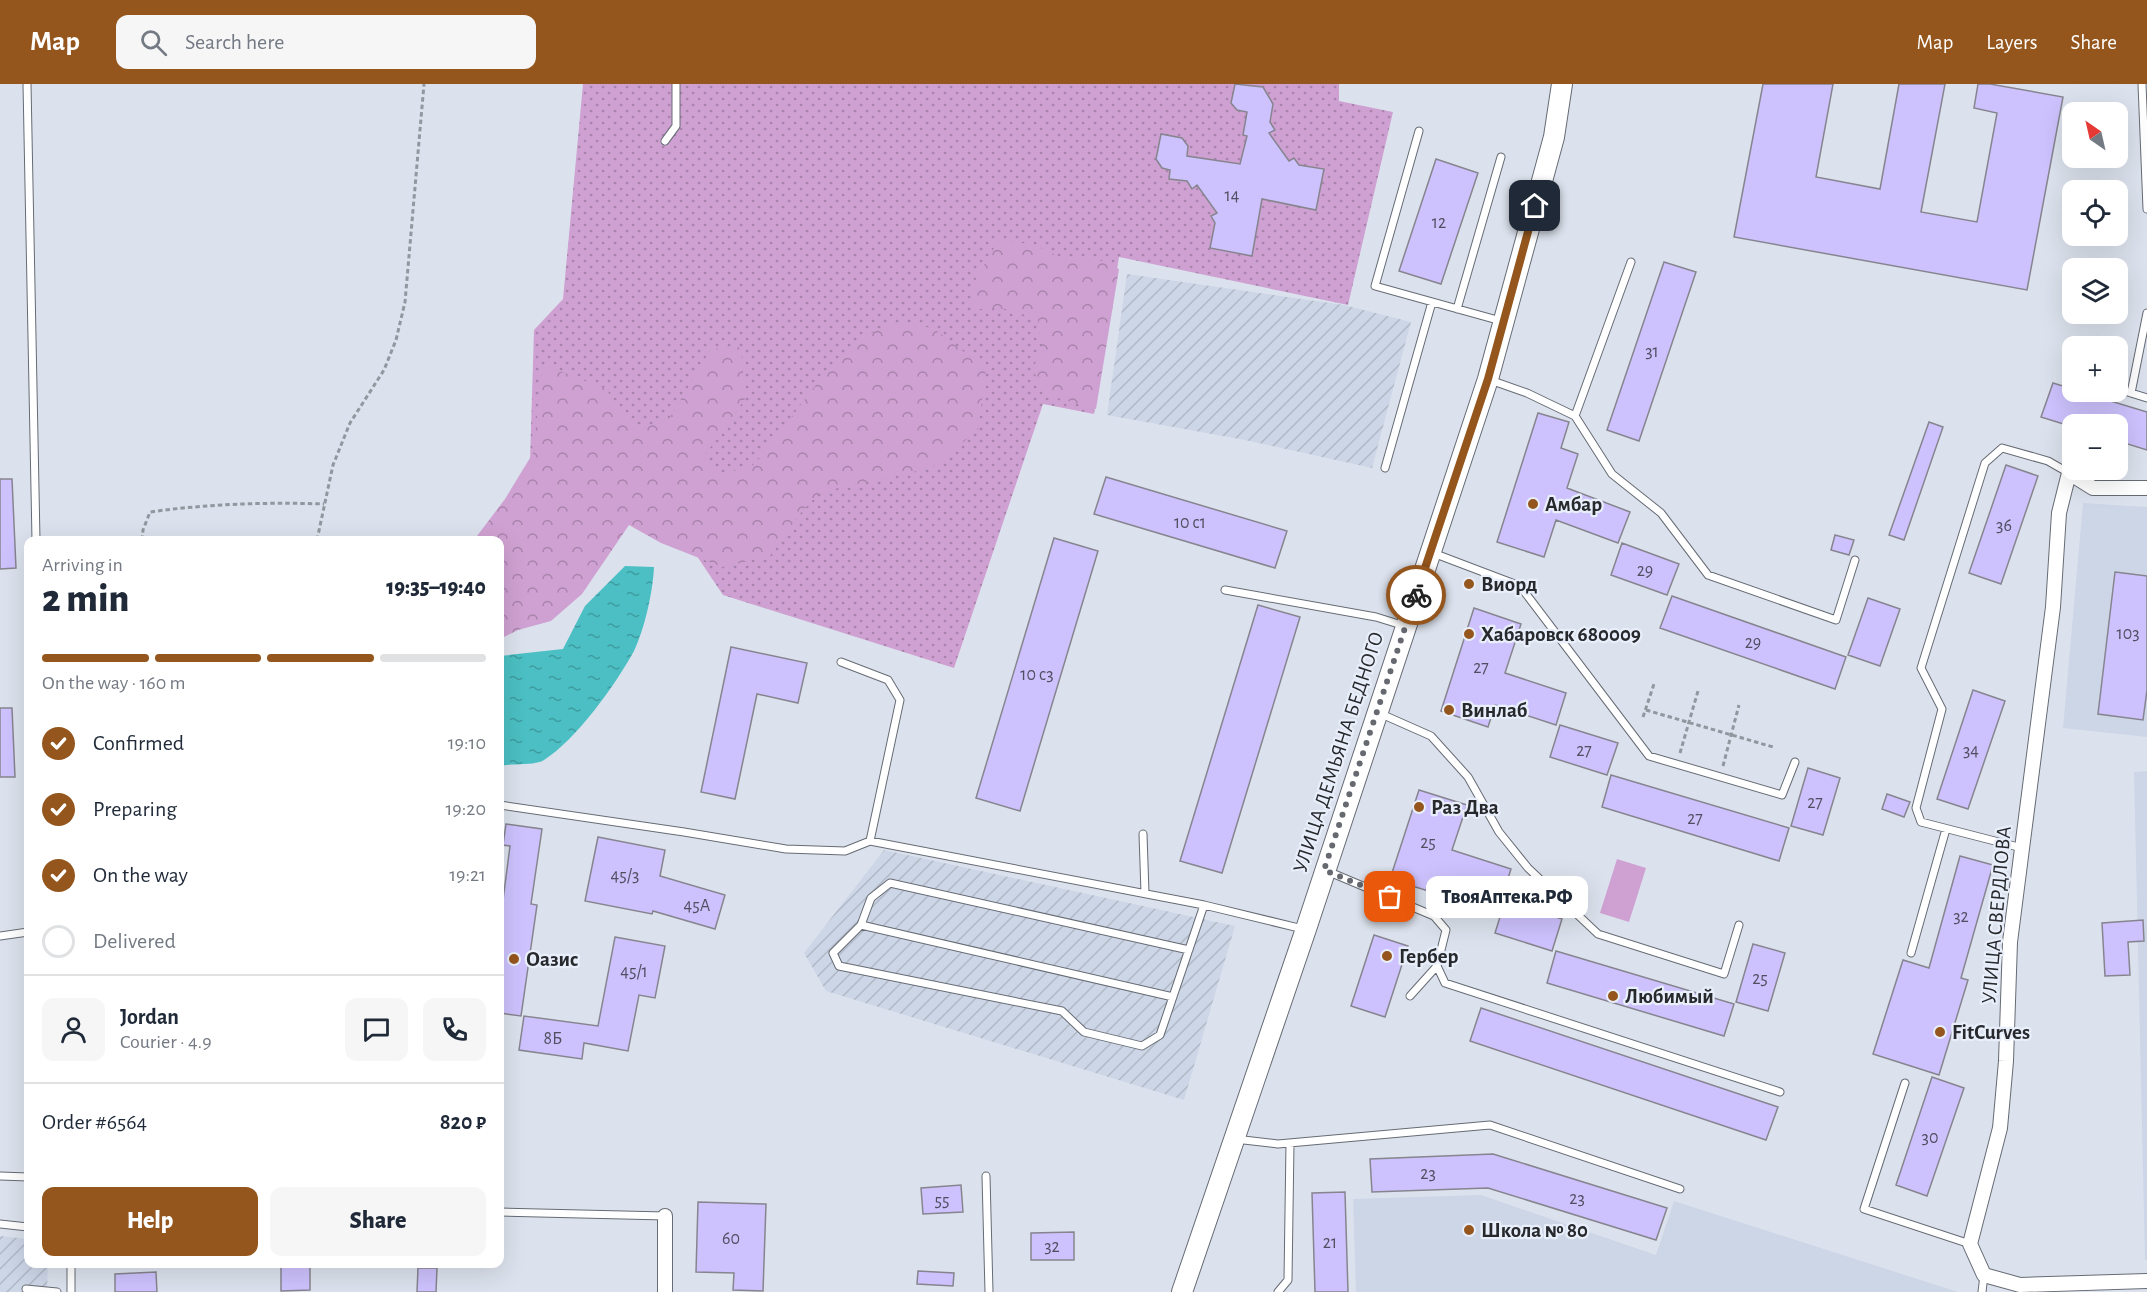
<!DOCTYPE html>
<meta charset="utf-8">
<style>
body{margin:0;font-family:"Alegreya Sans",sans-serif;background:#f6f6f7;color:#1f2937;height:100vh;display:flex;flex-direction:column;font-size:22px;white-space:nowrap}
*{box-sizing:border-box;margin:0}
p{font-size:20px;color:#747a83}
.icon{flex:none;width:33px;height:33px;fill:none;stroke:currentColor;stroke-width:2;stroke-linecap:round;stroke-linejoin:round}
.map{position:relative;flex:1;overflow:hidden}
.details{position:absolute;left:24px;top:452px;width:480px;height:732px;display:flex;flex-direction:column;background:#fff;border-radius:12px;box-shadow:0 6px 24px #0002}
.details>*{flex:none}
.needle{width:39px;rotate:326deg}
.fabs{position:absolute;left:2062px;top:18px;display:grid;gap:12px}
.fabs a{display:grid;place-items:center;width:66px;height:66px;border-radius:12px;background:#fff;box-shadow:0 6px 24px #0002;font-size:30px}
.pin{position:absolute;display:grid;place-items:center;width:51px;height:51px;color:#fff;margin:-26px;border-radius:12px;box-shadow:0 3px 9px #0006}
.courier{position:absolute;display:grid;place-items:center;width:60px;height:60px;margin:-30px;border:4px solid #95561d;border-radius:50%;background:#fff;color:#222;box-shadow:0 2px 8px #0007}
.bubble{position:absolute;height:42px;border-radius:12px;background:#fff;box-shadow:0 6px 24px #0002;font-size:20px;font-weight:800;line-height:42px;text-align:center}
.summary em{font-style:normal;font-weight:800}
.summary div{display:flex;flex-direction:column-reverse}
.summary{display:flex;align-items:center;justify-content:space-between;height:102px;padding:0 18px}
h1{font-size:39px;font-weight:800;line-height:45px}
.bar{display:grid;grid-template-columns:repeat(4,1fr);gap:9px 6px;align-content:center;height:72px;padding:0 18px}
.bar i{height:8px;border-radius:4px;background:#e0e1e3}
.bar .selected{background:#95561d}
.bar p{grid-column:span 4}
.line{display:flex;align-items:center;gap:15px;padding:0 18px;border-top:2px solid #e0e1e3}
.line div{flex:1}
.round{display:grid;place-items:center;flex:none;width:63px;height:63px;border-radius:12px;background:#f6f6f7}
ol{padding:0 18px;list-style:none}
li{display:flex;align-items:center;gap:18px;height:66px}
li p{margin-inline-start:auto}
li .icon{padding:6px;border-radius:50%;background:#95561d;color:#fff;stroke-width:4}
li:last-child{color:#747a83}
li i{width:33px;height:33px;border:3px solid #e0e1e3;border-radius:50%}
.button{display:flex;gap:12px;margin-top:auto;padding:12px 18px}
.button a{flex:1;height:69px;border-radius:12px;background:#95561d;color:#fff;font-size:24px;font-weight:800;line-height:69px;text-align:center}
.button a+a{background:#f6f6f7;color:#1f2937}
header{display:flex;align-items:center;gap:36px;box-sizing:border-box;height:84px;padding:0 30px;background:#95561d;color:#fff}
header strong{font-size:28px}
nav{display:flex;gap:33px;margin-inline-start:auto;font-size:21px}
.search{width:420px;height:54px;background:#f6f6f7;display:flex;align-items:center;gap:15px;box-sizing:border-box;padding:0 21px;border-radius:12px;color:#747a83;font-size:22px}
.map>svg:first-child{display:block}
</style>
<header>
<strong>Map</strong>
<div class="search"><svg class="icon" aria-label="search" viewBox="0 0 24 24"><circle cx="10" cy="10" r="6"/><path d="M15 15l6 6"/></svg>Search here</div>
<nav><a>Map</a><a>Layers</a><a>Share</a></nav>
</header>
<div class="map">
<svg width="2147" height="1208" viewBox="0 0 2147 1208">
<defs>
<pattern id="industrial-furrows" width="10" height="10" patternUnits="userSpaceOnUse" patternTransform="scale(1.5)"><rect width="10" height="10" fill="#cdd6e7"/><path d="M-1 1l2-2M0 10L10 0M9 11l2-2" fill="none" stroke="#b0b8c6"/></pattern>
<pattern id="grass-dots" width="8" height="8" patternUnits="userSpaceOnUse" patternTransform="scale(1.5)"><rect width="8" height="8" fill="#cfa1d2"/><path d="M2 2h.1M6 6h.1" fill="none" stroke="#a883ab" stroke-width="1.8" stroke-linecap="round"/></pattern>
<pattern id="forest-crowns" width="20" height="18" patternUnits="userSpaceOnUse" patternTransform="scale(1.5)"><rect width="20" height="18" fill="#cfa1d2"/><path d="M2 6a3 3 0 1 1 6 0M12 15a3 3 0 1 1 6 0" fill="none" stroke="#a883ab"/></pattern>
<pattern id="water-ripples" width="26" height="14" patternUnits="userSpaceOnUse" patternTransform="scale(1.5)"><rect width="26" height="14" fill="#4bbfc3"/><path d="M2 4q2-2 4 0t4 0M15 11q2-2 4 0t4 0" fill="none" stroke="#3e9b9f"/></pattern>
</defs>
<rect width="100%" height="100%" fill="#dce2ed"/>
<path fill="#cdd6e7" d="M2083,419L2147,423V653L2063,644Z
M2147,687V1176H2145L2134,688Z
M1481,1111L1656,1171L1674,1117L1958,1208H1356L1353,1115Z"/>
<path fill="url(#industrial-furrows)" d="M1127,190L1344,221L1411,238L1372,384L1245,356L1107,331Z
M884,766L1235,842L1184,1016L826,907L804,869Z
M0,1152L28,1155V1179H48L47,1208H0Z"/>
<path fill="url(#grass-dots)" d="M583,0H1339V17L1393,28L1348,221L1119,173L1094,330L1043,320L954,584L723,511L650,402L530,377L534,246L563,215Z"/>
<path fill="url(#forest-crowns)" d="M998,157L1032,160L1071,178L1089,171L1119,185L1096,325L1043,310L1033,285L1042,262L1038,237L1011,225H973L972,202Z
M896,239L933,244L986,285L978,346L931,384L820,408L799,431L770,472L722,483L661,459L629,441L582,510L551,537L518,546L500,555V456H474L505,415L533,369L543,281L606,305L636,347L669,335L711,265L741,263L745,315L702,375L724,390L755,380L829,284L876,246Z"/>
<path fill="#cfa1d2" d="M1617,775L1646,784L1629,838L1600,829Z"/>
<path fill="url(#water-ripples)" d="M625,482L654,483C653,507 645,544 634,567C616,600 576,656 544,676C535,682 511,679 500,682V572L563,565L585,522Z"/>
<path fill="#cdc2fd" stroke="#86858f" stroke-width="1.5" d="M1235,0L1263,3L1273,20L1270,38L1275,46L1269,49L1289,77L1294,74L1299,81L1324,85L1316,126L1262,115L1252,172L1210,164L1215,139L1211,132L1217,129L1197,101L1192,105L1187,97L1169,95L1170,86L1162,84L1156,75L1161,50L1182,54L1188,62L1187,72L1240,80L1247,52L1243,51L1247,28L1237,26L1231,19Z
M1763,0H1833L1816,93L1880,105L1899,0H1945L1921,128L1977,138L1997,29L1974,24L1978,0H1990L2063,13L2027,206L1734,153Z
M1436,75L1478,89L1441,200L1399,187Z
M1664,178L1696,188L1639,357L1607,346Z
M2053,299L2073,305V308H2081L2147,328V366L2118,357V340H2073V343L2041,333Z
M1538,329L1569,338L1561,364L1578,370L1567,404L1630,428L1618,459L1556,436L1544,473L1497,458Z
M1929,338L1943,343L1904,456L1889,451Z
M2006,381L2038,392L2001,500L1969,489Z
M1106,393L1287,447L1275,484L1094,430Z
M0,395H12L16,484L0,485Z
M1835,451L1854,456L1849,471L1831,466Z
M1054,454L1098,467L1020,727L976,714Z
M1622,459L1679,480L1667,511L1611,491Z
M2115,488L2147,492V606L2143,636L2098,630Z
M1672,512L1846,573L1835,605L1660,544Z
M1868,514L1900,525L1880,582L1848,571Z
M1258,521L1300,533L1222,789L1180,777Z
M1474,524L1521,540L1505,589L1566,609L1556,641L1495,621L1488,643L1441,627Z
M731,563L807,579L798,619L757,610L735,715L701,708Z
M1973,606L2005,617L1968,725L1937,715Z
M0,624H12L15,693H0Z
M1560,641L1618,659L1607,691L1550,673Z
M1808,684L1840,694L1823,751L1791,742Z
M1611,691L1789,744L1779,777L1602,723Z
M1419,706L1467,721L1452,766L1511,785L1501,816L1442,798L1438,810L1390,795Z
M1887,710L1910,718L1904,733L1882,725Z
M506,740L542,745L531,820L537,821L521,932L500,929V816H503L510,762L503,761Z
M598,753L665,766L660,792L725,811L715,845L653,827L652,830L585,817Z
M1960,772L1993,781L1961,894L1968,896L1939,991L1873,970L1903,876L1929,884Z
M1505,817L1562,835L1552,867L1495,849Z
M2143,836L2144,857L2128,858L2130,891L2105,892L2102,839Z
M1374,851L1408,862L1385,933L1351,922Z
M615,853L665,862L655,914L639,911L628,967L584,959L582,975L519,966L524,932L598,942Z
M1753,860L1785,869L1768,927L1736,918Z
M1556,867L1734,920L1724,952L1547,899Z
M1481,924L1778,1023L1766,1056L1470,957Z
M1932,993L1964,1004L1927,1112L1896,1101Z
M1493,1070L1667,1124L1656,1156L1488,1104L1372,1108L1370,1075Z
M961,1101L963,1128L923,1130L921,1104Z
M1345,1108L1348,1208H1315L1312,1109Z
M698,1118L766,1120L763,1207L733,1206L734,1189L696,1188Z
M1074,1148V1176H1031V1149Z
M281,1179H310V1206L281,1207Z
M418,1184H437L436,1208H417Z
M918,1187L954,1189L953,1202L917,1200Z
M156,1188L157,1208H115V1190Z"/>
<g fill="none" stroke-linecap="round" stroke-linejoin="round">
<defs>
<path id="service" d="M27,0L36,456
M2142,0L2147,125
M1419,47L1375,202L1501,237
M665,57L676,42V0
M1457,225L1501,73
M2069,290L2073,291
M1490,296L1527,309L1575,332L1612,390L1661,429L1708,491L1836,536L1855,476
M2118,305L2147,314
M2131,309L2147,229
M1575,332L1631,178
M1385,384L1432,218
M1433,469L1520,502L1649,672L1782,711L1795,678
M1225,506L1376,533L1405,542
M841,578L888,596L900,616L870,757
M1379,629L1431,652L1468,693L1499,748L1528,784L1598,850L1724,890L1739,841
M500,721L684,748L786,765L845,767L870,757L1204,821L1303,845
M1143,750L1145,809
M2022,764L1921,738L1916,724L1942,625L1921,584L1985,379L2002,364L2048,377L2069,389
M1327,787L1434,832L1446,846L1437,882L1410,912
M861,841L871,814L890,799L1189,866
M0,852L28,848
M1911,869L1946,745
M1437,882L1445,899L1780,1008
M1173,913L861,841L833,869L839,882L1062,927L1084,948L1142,962L1160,951L1204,821
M1905,999L1864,1125L1970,1160
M1235,1055L1278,1060L1490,1041L1680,1105
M0,1092L28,1093
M986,1092L989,1208
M500,1128L665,1132
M0,1140L28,1143
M26,1205L57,1208
M71,1208V1179
M1278,1208L1288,1196L1290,1059
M1982,1208L1984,1191"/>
<path id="minor" d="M2147,404H2093L2069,389L2059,429L2053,523L2010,858L2006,977L2000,1044L1970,1160L1984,1191L2020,1201L2147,1197
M665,1208V1132"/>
<path id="secondary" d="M1182,1208L1306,845L1488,295L1554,53L1562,0"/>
</defs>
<use href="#service" stroke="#666b74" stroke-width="9"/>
<use href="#minor" stroke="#666b74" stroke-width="16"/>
<use href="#secondary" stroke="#666b74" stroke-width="22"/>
<path stroke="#92969e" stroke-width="3" stroke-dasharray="4.5 3" stroke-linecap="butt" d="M142,456L143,446L150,428C207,420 266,418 324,420
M317,456L333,381L350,339L384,286L396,256L405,218L424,0
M1646,626L1773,663
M1643,633L1654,600
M1680,669L1698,607
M1723,682L1739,621"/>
<use href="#service" stroke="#fff" stroke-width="7"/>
<use href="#minor" stroke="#fff" stroke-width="14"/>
<use href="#secondary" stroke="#fff" stroke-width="20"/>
</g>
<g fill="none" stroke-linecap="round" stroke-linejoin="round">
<path stroke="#666a70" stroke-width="6" stroke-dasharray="0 10.8" d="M1390,813L1324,786L1416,511"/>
<path stroke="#95561d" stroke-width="8" d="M1416,511L1488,295L1535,122"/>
</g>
<g fill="#95561d" stroke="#e9effa" stroke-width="2">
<circle cx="1533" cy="420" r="6"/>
<circle cx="1469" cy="500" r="6"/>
<circle cx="1469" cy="550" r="6"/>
<circle cx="1449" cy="626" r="6"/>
<circle cx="1419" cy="723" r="6"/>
<circle cx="1387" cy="872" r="6"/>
<circle cx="514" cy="875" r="6"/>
<circle cx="1613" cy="912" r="6"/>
<circle cx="1940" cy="948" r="6"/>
<circle cx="1469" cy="1146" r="6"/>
</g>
<g text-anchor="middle" stroke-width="4.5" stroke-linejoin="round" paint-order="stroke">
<g font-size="18" fill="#504f61">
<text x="1232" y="117">14</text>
<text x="1439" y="144">12</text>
<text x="1652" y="273">31</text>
<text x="1190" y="444">10 с1</text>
<text x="2004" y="447">36</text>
<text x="1645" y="492">29</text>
<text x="2128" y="555">103</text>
<text x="1753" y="564">29</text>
<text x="1481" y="589">27</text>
<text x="1037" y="596">10 с3</text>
<text x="1584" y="672">27</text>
<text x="1971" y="672">34</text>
<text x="1815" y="724">27</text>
<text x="1695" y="740">27</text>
<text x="1428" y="764">25</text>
<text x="625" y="797">45/3</text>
<text x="697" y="827">45А</text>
<text x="1961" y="838">32</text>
<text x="634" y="893">45/1</text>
<text x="1760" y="900">25</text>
<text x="553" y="960">8Б</text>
<text x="1930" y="1059">30</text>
<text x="1428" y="1095">23</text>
<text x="1577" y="1120">23</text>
<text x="942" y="1122">55</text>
<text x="731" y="1160">60</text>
<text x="1330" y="1164">21</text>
<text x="1052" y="1168">32</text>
</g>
<g font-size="21" font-weight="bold" fill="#27292d" stroke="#e9effa" text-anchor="start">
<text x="1545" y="427">Амбар</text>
<text x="1481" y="507">Виорд</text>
<text x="1481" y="557">Хабаровск 680009</text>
<text x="1461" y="633">Винлаб</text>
<text x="1431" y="730">Раз Два</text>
<text x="1399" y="879">Гербер</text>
<text x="526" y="882">Оазис</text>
<text x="1625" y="919">Любимый</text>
<text x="1952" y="955">FitCurves</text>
<text x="1481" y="1153">Школа № 80</text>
</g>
<g font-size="21" fill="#27292d" stroke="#e9effa">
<text transform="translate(1338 668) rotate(-72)" y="7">УЛИЦА ДЕМЬЯНА БЕДНОГО</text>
<text transform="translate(1996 831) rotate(-85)" y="7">УЛИЦА СВЕРДЛОВА</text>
</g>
</g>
</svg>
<div class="fabs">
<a><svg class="needle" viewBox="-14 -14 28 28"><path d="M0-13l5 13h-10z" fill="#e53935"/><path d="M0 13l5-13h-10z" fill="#747a83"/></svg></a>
<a><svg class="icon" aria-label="locate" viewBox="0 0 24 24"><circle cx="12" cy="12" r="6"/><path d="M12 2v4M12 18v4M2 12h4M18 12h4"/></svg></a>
<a><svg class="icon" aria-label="layers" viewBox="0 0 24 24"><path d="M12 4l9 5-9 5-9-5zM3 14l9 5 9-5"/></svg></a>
<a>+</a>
<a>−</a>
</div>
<div class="pin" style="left:1390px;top:813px;background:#ea580c"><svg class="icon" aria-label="bag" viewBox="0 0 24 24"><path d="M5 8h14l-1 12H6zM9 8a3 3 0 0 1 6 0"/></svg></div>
<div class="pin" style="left:1535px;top:122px;background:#1f2937"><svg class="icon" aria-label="home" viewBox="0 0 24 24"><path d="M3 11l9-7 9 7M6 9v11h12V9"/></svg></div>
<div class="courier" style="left:1416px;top:511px"><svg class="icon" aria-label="bike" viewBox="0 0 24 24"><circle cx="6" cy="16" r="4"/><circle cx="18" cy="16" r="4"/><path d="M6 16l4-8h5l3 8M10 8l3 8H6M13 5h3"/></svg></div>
<div class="bubble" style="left:1426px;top:792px;width:162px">ТвояАптека.РФ</div>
<section class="details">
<div class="summary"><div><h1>2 min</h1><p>Arriving in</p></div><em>19:35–19:40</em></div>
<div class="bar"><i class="selected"></i><i class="selected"></i><i class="selected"></i><i></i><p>On the way · 160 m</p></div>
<ol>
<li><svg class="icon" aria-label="check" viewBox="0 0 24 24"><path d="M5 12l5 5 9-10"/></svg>Confirmed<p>19:10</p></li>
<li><svg class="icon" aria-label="check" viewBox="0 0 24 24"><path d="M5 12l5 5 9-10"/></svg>Preparing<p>19:20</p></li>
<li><svg class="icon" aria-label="check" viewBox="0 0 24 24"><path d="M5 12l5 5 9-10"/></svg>On the way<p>19:21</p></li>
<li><i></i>Delivered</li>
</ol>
<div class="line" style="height:108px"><a class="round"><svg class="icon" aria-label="person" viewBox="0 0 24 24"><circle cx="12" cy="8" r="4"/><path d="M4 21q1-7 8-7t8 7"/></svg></a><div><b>Jordan</b><p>Courier · 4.9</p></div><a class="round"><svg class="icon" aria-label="chat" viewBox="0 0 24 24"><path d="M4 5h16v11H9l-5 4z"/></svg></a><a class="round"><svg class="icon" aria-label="phone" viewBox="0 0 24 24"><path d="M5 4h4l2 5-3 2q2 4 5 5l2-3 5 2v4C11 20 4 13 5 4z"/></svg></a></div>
<div class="line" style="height:78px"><div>Order #6564</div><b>820 ₽</b></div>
<div class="button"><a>Help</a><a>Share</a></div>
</section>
</div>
